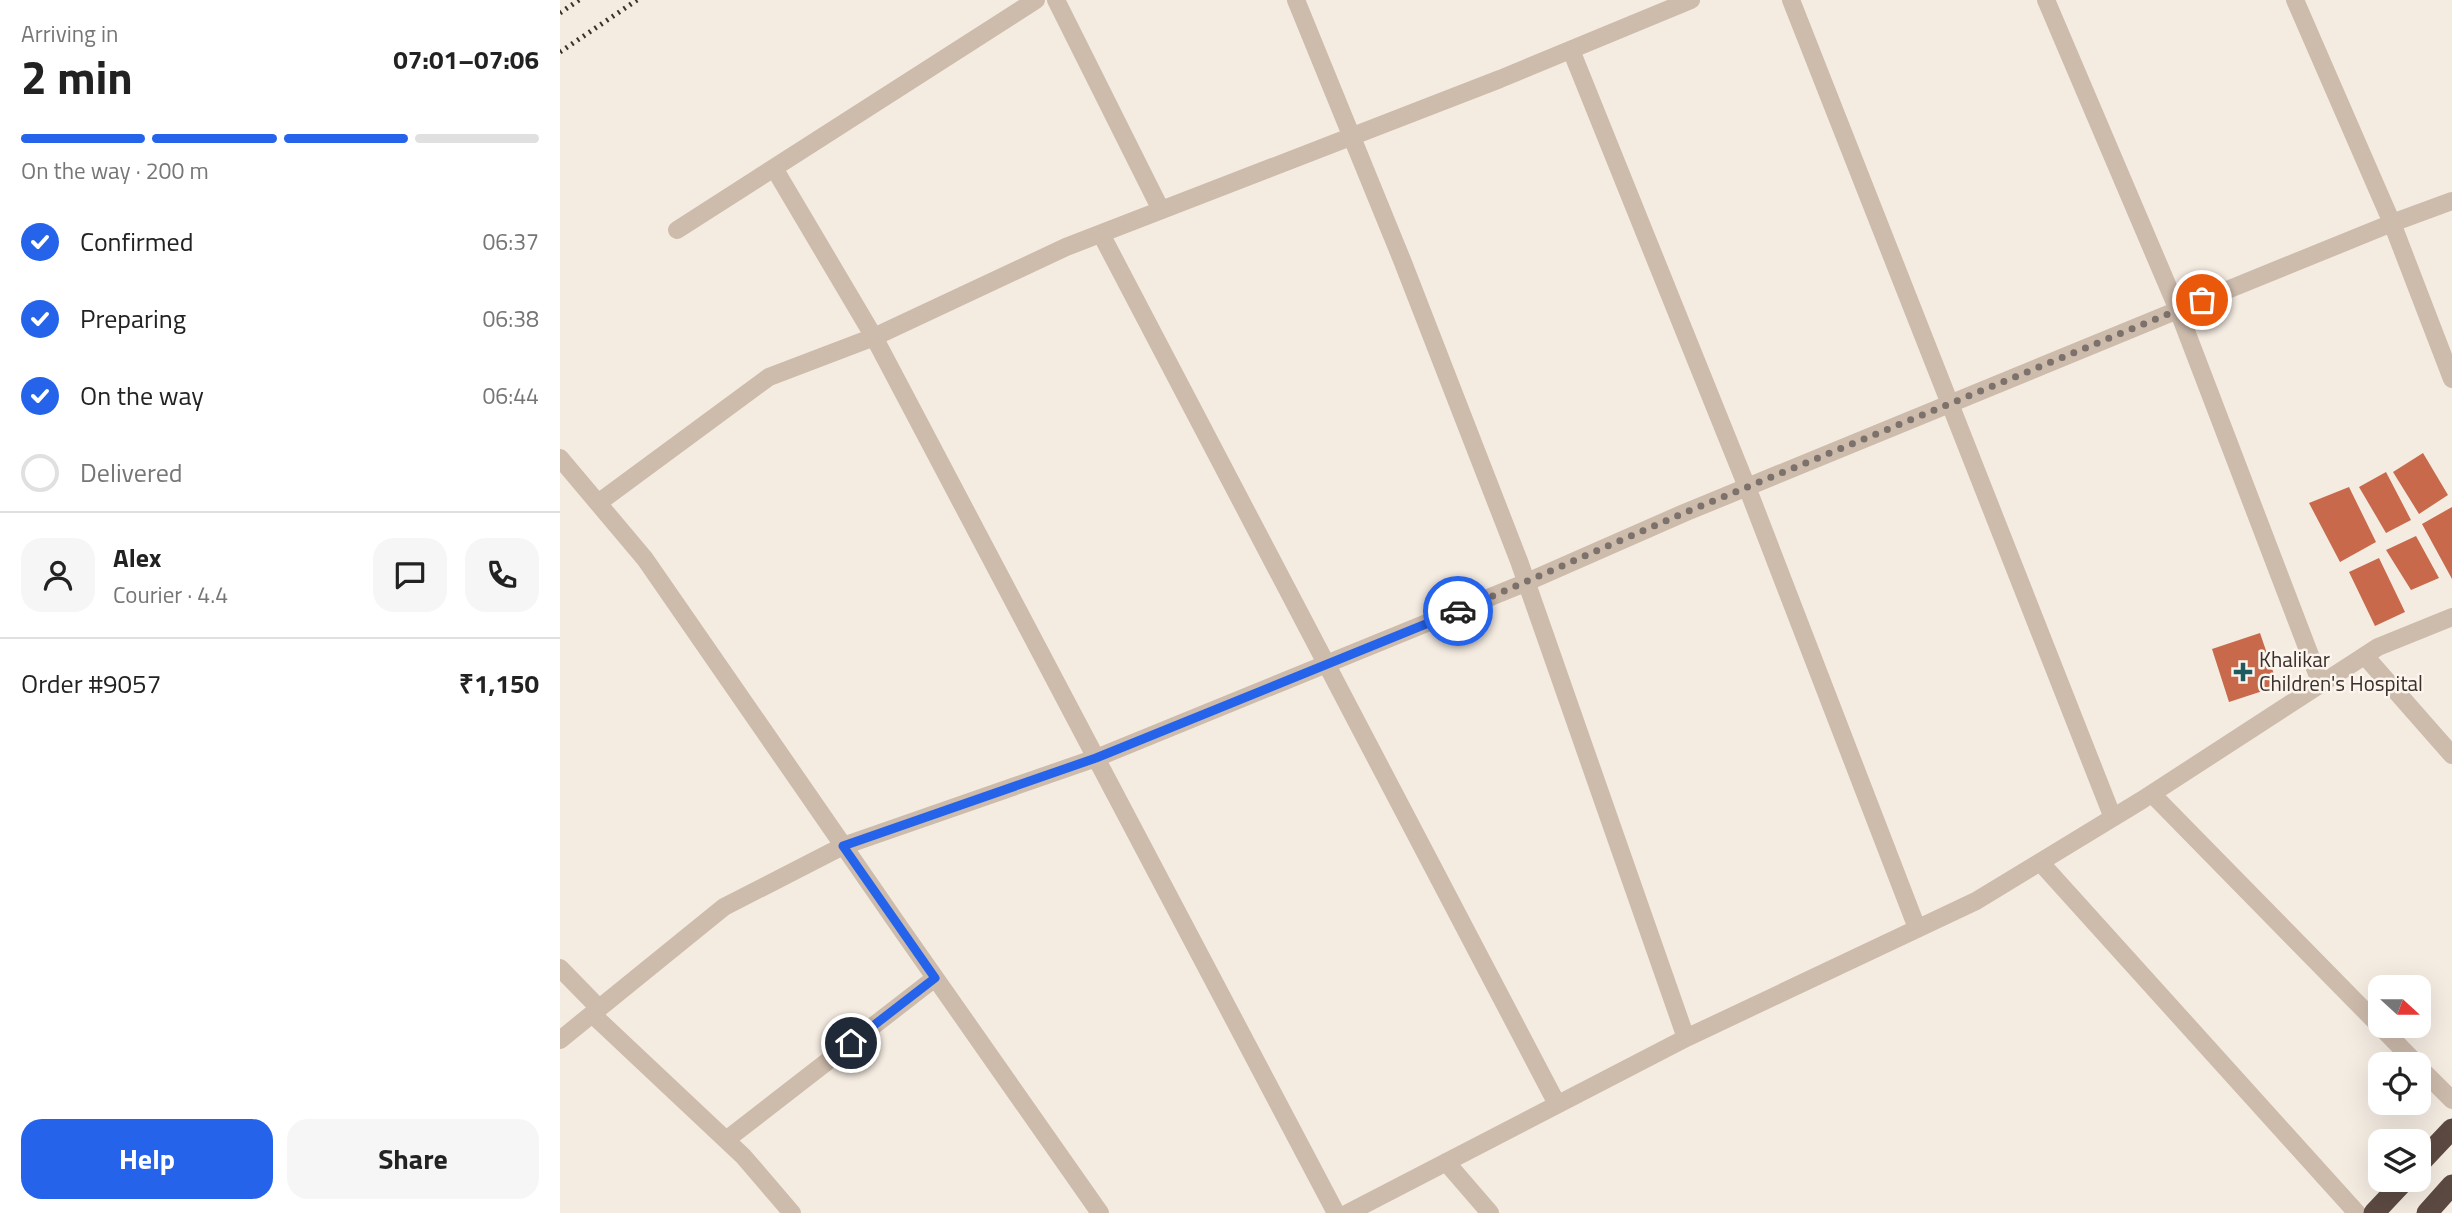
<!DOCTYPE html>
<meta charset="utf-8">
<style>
body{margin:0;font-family:"Titillium Web",sans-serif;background:#f6f6f6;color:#222;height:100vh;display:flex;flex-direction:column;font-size:26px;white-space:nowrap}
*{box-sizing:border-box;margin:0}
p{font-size:23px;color:#767676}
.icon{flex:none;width:38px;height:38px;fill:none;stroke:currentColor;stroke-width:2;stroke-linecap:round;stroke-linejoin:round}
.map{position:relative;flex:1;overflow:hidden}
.drawer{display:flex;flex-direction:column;background:#fff;width:560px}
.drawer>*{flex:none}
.needle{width:46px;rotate:111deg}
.buttons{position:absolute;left:1808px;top:975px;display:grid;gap:14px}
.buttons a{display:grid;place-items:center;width:63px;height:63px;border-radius:14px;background:#fff;box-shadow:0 7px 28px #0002;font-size:35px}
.pin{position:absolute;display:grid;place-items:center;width:60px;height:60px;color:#fff;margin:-30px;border:4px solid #fff;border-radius:50%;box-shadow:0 2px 7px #0007}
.courier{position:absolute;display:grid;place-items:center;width:70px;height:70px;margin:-35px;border:5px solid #2563eb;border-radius:50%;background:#fff;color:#222;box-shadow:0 2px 9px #0007}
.summary em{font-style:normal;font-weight:700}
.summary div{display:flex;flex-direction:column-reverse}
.summary{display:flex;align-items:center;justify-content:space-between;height:119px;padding:0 21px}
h1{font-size:46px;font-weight:700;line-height:52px}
.bar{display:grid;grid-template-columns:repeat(4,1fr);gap:10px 7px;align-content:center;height:84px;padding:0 21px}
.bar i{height:9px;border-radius:5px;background:#e0e0e0}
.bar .active{background:#2563eb}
.bar p{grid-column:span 4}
.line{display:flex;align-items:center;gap:18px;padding:0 21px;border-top:2px solid #e0e0e0}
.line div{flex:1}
.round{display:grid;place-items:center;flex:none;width:74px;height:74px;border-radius:21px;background:#f6f6f6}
ol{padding:0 21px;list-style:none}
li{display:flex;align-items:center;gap:21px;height:77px}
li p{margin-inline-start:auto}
li .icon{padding:7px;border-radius:50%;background:#2563eb;color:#fff;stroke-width:4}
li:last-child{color:#767676}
li i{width:38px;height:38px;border:4px solid #e0e0e0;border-radius:50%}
.button{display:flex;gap:14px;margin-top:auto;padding:14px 21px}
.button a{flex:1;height:80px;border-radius:21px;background:#2563eb;color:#fff;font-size:28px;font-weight:700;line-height:80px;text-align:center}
.button a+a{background:#f6f6f6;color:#222}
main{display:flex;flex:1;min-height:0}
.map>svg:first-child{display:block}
</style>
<main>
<section class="drawer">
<div class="summary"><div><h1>2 min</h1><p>Arriving in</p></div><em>07:01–07:06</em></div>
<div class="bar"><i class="active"></i><i class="active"></i><i class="active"></i><i></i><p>On the way · 200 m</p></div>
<ol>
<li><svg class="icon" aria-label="check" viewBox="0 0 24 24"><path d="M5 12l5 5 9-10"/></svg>Confirmed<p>06:37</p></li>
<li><svg class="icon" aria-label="check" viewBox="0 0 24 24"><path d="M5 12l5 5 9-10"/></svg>Preparing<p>06:38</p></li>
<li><svg class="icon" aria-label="check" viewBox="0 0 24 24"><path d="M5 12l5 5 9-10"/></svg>On the way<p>06:44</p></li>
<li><i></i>Delivered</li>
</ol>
<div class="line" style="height:126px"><a class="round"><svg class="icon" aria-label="person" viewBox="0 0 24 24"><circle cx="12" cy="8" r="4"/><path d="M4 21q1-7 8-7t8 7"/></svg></a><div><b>Alex</b><p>Courier · 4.4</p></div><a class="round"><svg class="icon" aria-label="chat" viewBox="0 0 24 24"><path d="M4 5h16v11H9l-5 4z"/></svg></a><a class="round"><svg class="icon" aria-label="phone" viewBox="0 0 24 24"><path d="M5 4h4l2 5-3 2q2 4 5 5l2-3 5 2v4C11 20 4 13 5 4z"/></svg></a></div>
<div class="line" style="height:91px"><div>Order #9057</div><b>₹1,150</b></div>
<div class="button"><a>Help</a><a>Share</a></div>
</section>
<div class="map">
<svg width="1892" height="1213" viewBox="0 0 1892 1213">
<rect width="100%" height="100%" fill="#f4ebe1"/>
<path fill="#c8694b" d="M1863,453L1888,495L1859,514L1833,472Z
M1826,472L1851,520L1826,533L1799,487Z
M1789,487L1816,542L1780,562L1749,503Z
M1892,507V579L1862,524Z
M1856,536L1879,578L1851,590L1826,550Z
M1819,558L1845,612L1815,626L1789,572Z
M1700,633L1718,686L1669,702L1652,649Z"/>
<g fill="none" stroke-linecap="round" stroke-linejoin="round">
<path stroke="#cdbbac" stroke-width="18" d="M496,0L601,210
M736,0L842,260L959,561L1126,1038
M1231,0L1553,818
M1486,0L1618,310L1761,684
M1735,0L1832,223L1892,379
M1011,50L1187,487L1357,928
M214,168L314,337L776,1213
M117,230L476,0
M541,234L997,1104
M0,458L85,559L341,929L540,1213
M38,503L209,377L314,337L506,247L940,79L1131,0
M1805,656L1892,755
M1592,794L1857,1064
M1480,862L1797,1213
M0,968L39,1008
M32,1014L183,1156L232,1213
M0,1040L164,907L283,846L536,758L967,582L1124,513L1618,310L1832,223L1892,201
M1858,1066L1892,1100
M166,1140L375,978
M886,1162L930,1213
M788,1213L1126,1038L1416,901L1582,800L1818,647L1892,617"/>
<path stroke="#5c4a42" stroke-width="21" d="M1858,1165L1892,1129
M1814,1213L1845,1180
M1867,1213L1892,1185"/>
<path stroke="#3b302b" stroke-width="5" stroke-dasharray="2 5" stroke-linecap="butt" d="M0,13L19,0
M0,52L77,0"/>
</g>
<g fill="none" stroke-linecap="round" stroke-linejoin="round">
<path stroke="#7c716b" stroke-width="7" stroke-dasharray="0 12.6" d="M898,611L1124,513L1642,300"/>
<path stroke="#2563eb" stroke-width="9" d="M291,1043L375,978L283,846L536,758L898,611"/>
</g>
<path fill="#1f5a5e" stroke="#fbf5ee" stroke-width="2.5" d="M1679.5 661.5h7v7h7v7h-7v7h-7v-7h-7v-7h7z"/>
<g text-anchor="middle" stroke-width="5" stroke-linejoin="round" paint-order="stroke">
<g font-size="21" fill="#3b302b" stroke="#fbf5ee" text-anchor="start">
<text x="1699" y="667">Khalikar<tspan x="1699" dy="24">Children's Hospital</tspan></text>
</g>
</g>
</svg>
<div class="buttons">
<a><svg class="needle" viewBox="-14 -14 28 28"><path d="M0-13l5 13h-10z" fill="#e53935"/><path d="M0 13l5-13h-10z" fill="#767676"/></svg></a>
<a><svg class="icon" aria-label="locate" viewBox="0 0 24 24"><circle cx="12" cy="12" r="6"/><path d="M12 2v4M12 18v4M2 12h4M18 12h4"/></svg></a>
<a><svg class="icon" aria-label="layers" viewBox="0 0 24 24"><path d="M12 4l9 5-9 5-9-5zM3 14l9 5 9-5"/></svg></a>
</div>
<div class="pin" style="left:1642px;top:300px;background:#ea580c"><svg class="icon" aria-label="bag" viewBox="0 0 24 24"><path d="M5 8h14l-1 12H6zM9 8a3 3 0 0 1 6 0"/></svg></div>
<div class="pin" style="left:291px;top:1043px;background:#1f2937"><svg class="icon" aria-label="home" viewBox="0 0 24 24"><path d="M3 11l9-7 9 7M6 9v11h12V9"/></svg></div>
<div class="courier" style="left:898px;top:611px"><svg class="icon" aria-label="car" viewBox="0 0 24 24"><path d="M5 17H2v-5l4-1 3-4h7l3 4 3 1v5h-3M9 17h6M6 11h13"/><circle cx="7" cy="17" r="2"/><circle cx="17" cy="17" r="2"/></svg></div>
</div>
</main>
